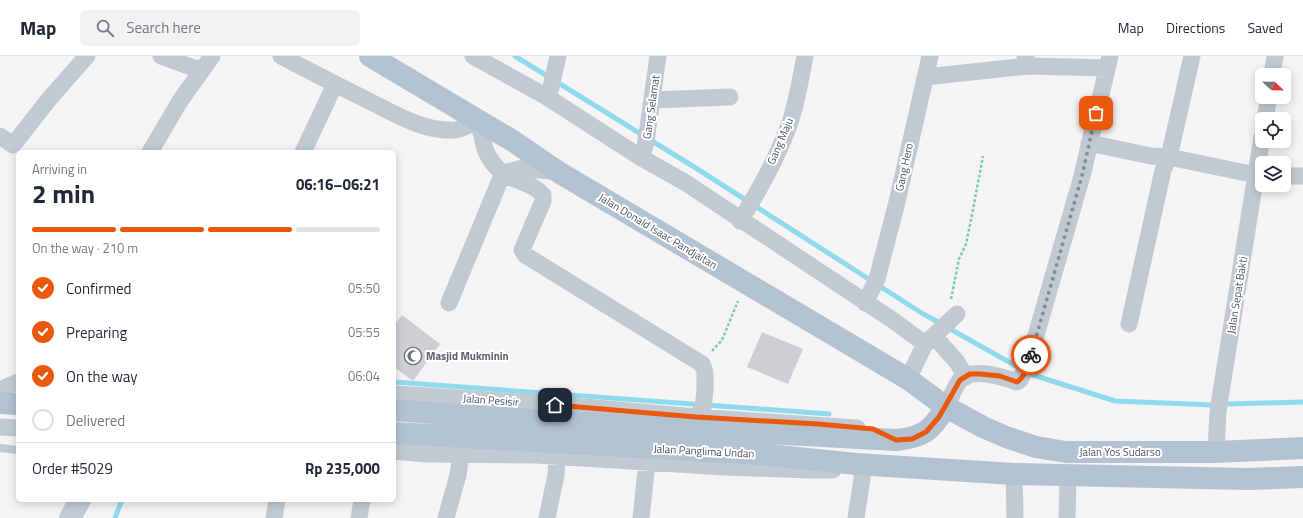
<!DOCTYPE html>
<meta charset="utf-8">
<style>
body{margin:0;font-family:"Titillium Web",sans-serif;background:#f2f2f3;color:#1f2937;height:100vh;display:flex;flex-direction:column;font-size:15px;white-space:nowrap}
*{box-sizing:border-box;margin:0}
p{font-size:13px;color:#747a83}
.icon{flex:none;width:22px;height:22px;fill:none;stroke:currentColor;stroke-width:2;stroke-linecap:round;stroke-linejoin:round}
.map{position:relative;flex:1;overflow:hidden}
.details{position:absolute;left:16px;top:94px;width:380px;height:352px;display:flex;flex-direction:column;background:#fff;border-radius:6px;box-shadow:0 2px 10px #0003}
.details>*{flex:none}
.needle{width:26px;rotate:112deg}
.fabs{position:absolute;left:1255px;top:12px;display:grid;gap:8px}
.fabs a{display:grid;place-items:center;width:36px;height:36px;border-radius:6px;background:#fff;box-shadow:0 2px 10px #0003;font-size:20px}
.pin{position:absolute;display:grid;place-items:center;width:34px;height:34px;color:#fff;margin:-17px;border-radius:8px;box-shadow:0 2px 6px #0006}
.courier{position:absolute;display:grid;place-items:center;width:40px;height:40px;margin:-20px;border:3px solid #ea580c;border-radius:50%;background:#fff;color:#222;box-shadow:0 1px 5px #0007}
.summary em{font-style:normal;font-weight:700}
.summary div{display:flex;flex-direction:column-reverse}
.summary{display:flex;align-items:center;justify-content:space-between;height:68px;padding:0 16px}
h1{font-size:26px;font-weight:700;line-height:30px}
.bar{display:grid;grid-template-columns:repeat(4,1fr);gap:6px 4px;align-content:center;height:48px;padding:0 16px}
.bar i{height:5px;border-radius:3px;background:#e0e1e3}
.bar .selected{background:#ea580c}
.bar p{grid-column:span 4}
.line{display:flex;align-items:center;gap:10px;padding:0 16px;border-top:1px solid #e0e1e3}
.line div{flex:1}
ol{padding:0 16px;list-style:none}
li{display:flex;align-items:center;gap:12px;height:44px}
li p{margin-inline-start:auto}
li .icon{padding:4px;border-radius:50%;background:#ea580c;color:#fff;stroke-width:4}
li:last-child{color:#747a83}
li i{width:22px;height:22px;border:2px solid #e0e1e3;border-radius:50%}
header{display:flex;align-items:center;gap:24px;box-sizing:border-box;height:56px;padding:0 20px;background:#fff;border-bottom:1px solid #e0e1e3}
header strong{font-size:19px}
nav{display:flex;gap:22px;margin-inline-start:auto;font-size:14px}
.search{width:280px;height:36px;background:#f2f2f3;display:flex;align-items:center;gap:10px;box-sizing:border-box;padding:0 14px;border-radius:6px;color:#747a83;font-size:15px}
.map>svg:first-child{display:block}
</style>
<header>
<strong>Map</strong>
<div class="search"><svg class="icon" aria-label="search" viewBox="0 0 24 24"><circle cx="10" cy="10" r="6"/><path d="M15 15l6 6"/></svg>Search here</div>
<nav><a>Map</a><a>Directions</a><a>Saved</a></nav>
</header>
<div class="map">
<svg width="1303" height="462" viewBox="0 0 1303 462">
<rect width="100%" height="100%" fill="#f5f3f3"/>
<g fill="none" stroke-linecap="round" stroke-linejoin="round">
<path stroke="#90daee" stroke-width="5" d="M515,0L699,114L920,256L1030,318L1115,345L1213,349
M394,326L829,358
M1229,348L1303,346
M115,462L122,444"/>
</g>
<path fill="#cdcfd5" d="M402,259L440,288L413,325L394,311V270Z
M762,276L803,293L788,328L747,311Z"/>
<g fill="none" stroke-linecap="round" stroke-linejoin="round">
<path stroke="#7ad0a6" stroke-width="2.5" stroke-dasharray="3 2" stroke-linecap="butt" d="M951,243L959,203L966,188L971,164L983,100
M712,295L722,284L738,245"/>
<path stroke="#c1cad2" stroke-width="8" d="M0,392L18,394"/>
<path stroke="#c1cad2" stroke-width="17" d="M161,0L202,15
M281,0C311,16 341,31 371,46C397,59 425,76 455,74C463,73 470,68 477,65C480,70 480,74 482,80C484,94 491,108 503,117C515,126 532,126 543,139V145L522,194L525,199L702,308L705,316V335L703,352L696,361
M473,0L547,41L640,101L686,127L894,265L925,288L908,323
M1028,10L1107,12
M1272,19L1275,0
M925,21L1028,10L1025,0
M547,41L551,31L558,0
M652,44L730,41
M1265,63L1269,41
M0,80L13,89L50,42L87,0
M1089,87L1151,100L1169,101L1256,119H1262
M150,96L180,45L212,0
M303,96L335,28
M640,101L645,91L648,71L658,0
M503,117L523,112L558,116
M1284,120H1303
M740,165C760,133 781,95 792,60C798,40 801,20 805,0
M449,247L503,117
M865,247L877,223L897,146L930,0
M1129,268L1160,128L1163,114L1169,101L1192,0
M934,280L957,306L966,321
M925,288L957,258
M394,338L539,347L696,361L857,372
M0,340L6,331L18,326
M946,351C950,344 955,330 960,324C973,311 1003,321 1017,326L1020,324L1028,307L1082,120L1110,0
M0,371L18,372
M394,395L426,398L536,399L724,411L810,414H833
M1216,396L1218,355L1262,81
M1014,418L1015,462
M274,462L277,444
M359,462L362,444
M446,462L458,419L461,399
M547,462L556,419L557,401
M641,462L647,406
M856,462L864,409
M1067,462L1068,419"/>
<path stroke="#c1cbd6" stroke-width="22" d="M70,462L80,444"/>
<path stroke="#b3c2d1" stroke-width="22" d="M370,0L513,85L560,117L908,323L946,351L983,371L1006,381L1036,391L1066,396H1216L1303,392
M0,347L18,348
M394,354L497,362L896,384C924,381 931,375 946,351
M394,377L760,398L856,408L1014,418L1248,423L1303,421"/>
</g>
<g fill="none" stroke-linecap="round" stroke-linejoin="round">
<path stroke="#868d94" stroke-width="4" stroke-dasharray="0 7.2" d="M1031,299L1082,120L1096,57"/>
<path stroke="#ea580c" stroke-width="5" d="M555,349L696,361L818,368L873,373L896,384L912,383L926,376L939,361L960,324L970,318H980L1000,320L1017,326C1024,322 1029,307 1031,299"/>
</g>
<defs>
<symbol id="mosque-ring" viewBox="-11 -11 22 22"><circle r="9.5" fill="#fff" stroke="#6b7280" stroke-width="1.5"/><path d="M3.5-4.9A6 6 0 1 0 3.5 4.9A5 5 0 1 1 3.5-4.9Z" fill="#6b7280"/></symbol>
</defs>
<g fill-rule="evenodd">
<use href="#mosque-ring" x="403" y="290" width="20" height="20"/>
</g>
<g text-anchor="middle" stroke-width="4" stroke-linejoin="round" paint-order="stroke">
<g font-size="11" fill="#4a5661" stroke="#fff">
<text transform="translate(651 51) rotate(-82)" y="4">Gang Selamat</text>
<text transform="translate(780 85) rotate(-67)" y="4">Gang Maju</text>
<text transform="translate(904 111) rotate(-78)" y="4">Gang Hero</text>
<text transform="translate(658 175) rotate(31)" y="4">Jalan Donald Isaac Pandjaitan</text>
<text transform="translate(1237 239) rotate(-81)" y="4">Jalan Sepat Bakti</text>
<text transform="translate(491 344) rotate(4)" y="4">Jalan Pesisir</text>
<text transform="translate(704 395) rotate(3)" y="4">Jalan Panglima Undan</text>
<text x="1120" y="400">Jalan Yos Sudarso</text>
</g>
<g font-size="11" font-weight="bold" fill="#5b616d" stroke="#fff" text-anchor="start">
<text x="426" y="304">Masjid Mukminin</text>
</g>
</g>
</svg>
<div class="fabs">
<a><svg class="needle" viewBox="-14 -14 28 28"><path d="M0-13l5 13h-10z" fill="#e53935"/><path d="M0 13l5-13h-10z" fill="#747a83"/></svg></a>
<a><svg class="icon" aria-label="locate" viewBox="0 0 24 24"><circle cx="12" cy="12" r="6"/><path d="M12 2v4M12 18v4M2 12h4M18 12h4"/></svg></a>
<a><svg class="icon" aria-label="layers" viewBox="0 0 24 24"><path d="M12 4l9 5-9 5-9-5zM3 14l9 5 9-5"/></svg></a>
</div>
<div class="pin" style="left:1096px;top:57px;background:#ea580c"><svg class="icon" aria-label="bag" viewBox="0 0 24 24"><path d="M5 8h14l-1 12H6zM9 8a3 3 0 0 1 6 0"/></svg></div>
<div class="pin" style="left:555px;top:349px;background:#1f2937"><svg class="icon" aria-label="home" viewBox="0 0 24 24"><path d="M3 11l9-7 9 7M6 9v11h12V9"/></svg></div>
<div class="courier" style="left:1031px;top:299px"><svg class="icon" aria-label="bike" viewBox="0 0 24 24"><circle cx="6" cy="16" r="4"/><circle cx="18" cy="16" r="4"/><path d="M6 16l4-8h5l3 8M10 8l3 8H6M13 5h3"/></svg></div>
<section class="details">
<div class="summary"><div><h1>2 min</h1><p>Arriving in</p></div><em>06:16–06:21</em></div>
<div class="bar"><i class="selected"></i><i class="selected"></i><i class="selected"></i><i></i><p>On the way · 210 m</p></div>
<ol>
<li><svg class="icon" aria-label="check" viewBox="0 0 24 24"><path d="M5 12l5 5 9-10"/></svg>Confirmed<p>05:50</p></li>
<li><svg class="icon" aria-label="check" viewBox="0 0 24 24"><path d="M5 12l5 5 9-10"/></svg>Preparing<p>05:55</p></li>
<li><svg class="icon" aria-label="check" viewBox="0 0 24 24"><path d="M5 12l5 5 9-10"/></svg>On the way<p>06:04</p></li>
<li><i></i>Delivered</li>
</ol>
<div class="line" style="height:52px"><div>Order #5029</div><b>Rp 235,000</b></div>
</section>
</div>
